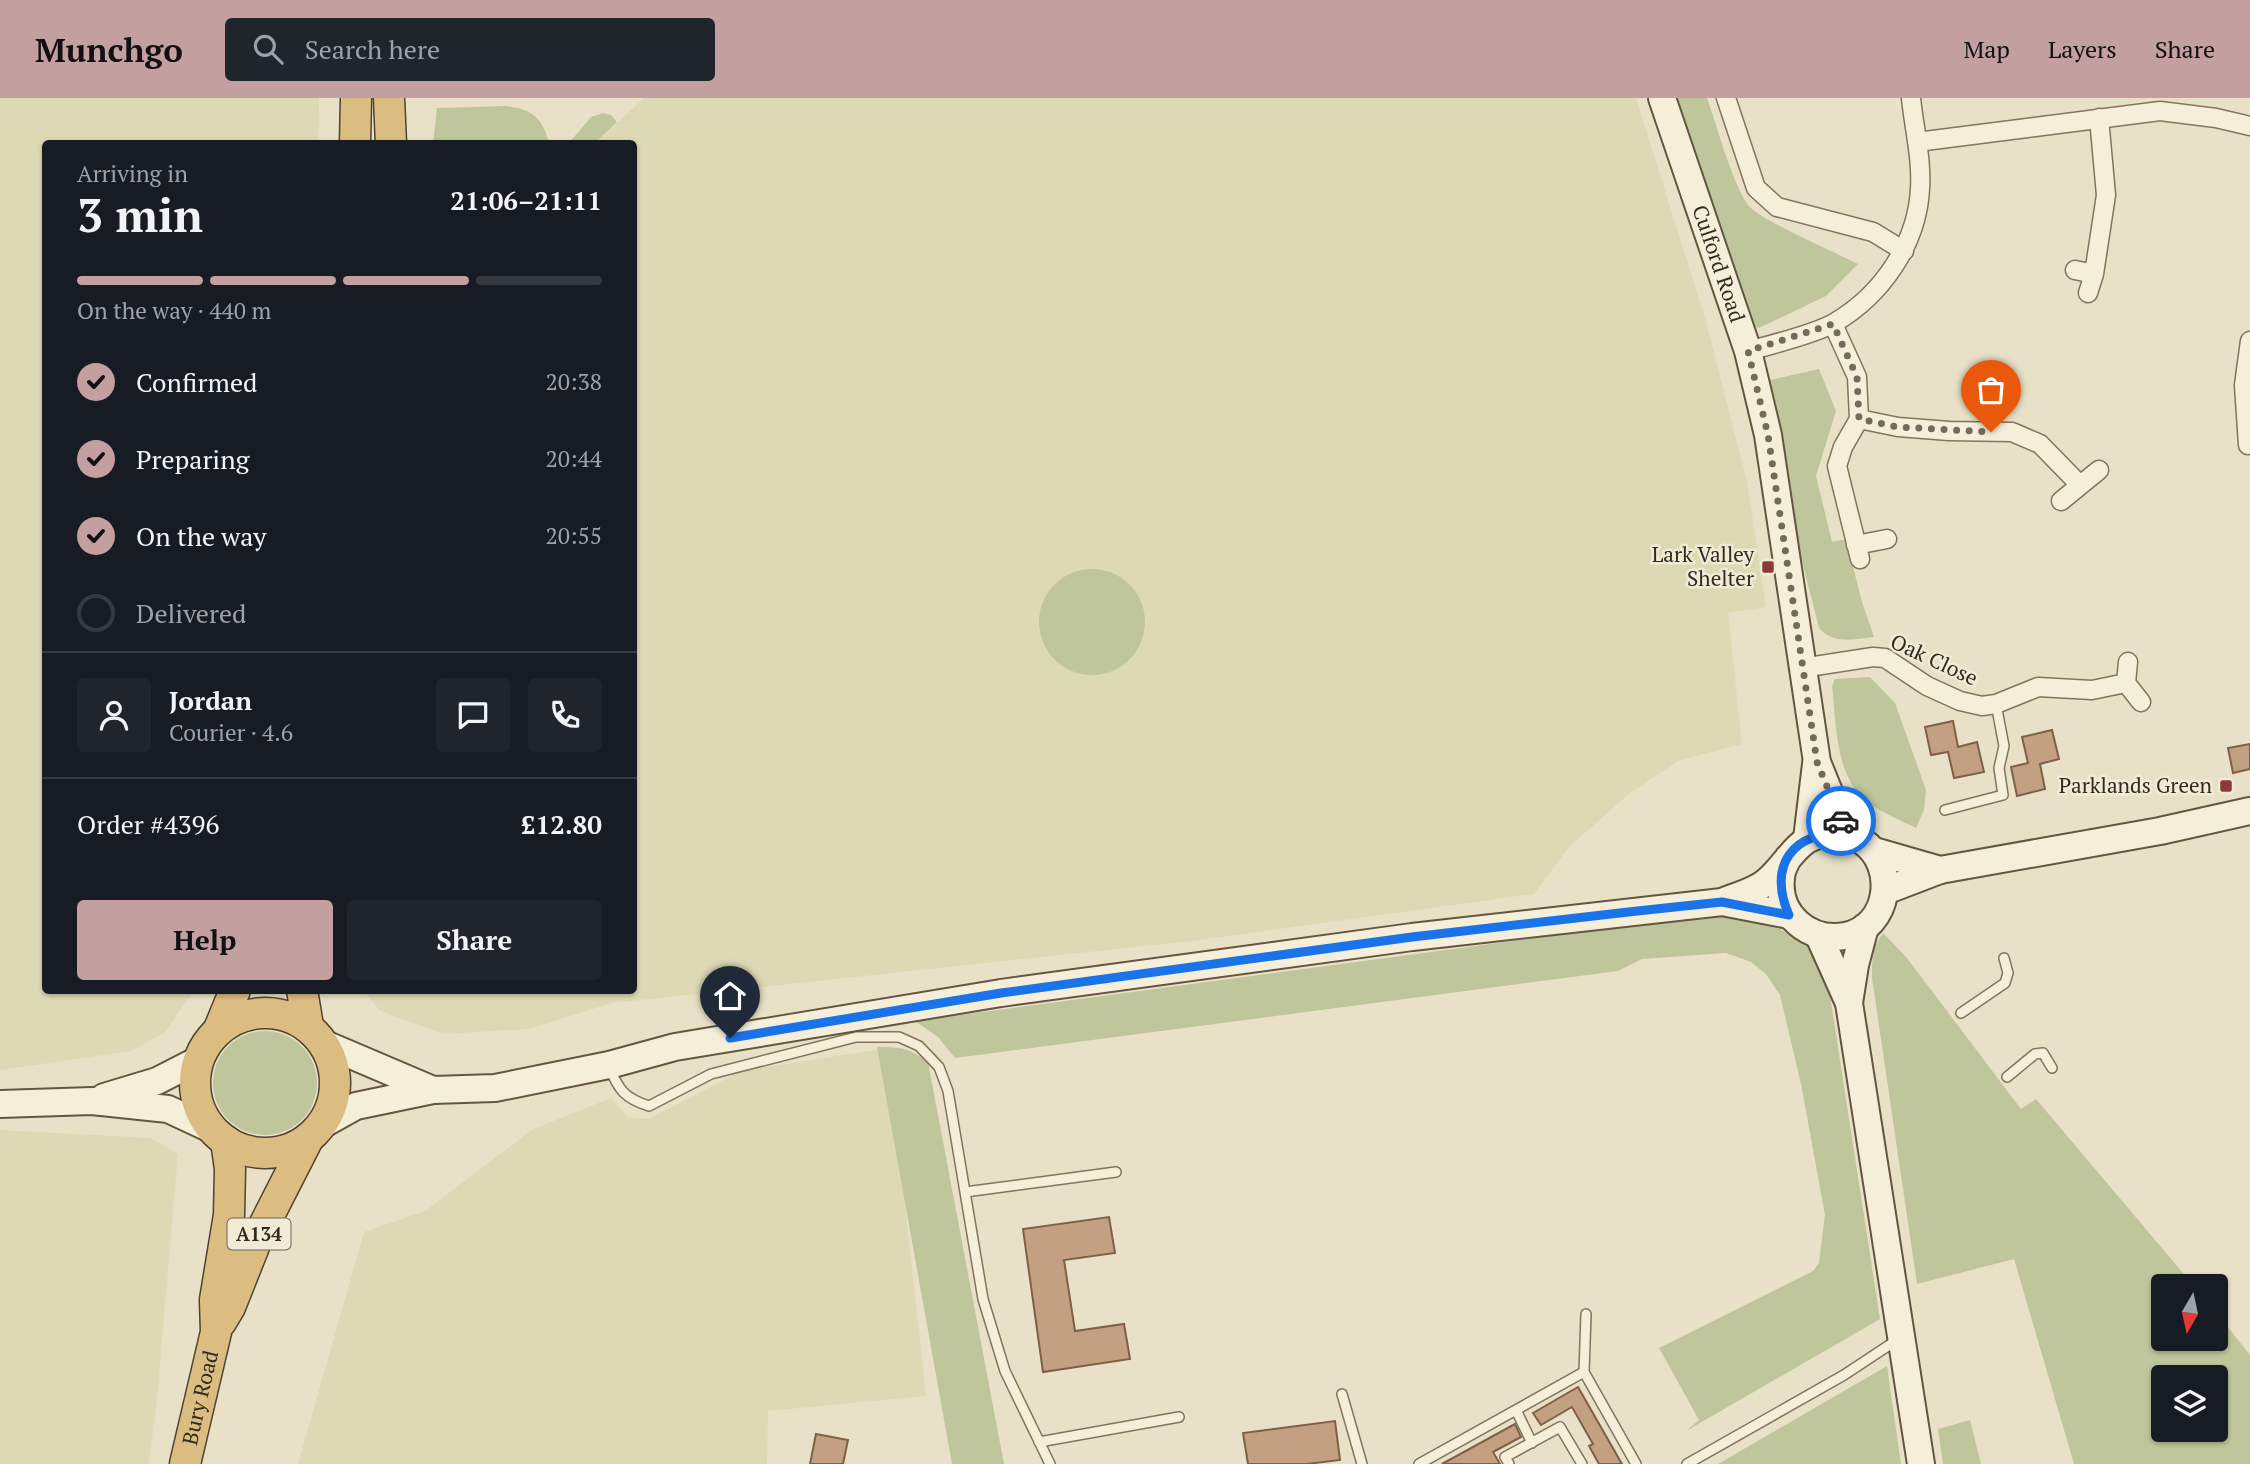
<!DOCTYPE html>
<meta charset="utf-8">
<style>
body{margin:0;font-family:"PT Serif",serif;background:#20242c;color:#f1f3f6;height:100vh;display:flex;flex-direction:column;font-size:26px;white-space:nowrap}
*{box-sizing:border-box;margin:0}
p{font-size:23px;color:#9ea1a6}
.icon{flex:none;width:38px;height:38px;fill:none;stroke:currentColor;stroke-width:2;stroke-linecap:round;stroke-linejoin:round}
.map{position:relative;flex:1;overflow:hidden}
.drawer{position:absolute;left:42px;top:42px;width:595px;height:854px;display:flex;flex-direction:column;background:#171b24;border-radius:7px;box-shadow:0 2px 5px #0004}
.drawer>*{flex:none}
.needle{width:46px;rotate:189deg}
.buttons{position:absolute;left:2151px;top:1176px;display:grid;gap:14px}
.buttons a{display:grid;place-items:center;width:77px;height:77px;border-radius:7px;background:#171b24;box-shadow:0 2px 5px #0004;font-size:35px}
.pin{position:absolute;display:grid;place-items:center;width:60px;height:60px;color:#fff;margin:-72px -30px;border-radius:50% 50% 50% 0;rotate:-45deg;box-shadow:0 0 7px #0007}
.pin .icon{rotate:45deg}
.courier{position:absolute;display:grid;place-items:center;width:70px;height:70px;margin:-35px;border:5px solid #1a73e8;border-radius:50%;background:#fff;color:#222;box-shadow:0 2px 9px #0007}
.overview em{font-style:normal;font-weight:600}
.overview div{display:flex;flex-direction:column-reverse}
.overview{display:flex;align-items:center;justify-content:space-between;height:119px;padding:0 35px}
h1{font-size:46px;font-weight:600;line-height:52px}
.bar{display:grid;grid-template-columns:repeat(4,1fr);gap:10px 7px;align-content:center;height:84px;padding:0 35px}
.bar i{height:9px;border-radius:5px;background:#363941}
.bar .selected{background:#c39f9f}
.bar p{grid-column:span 4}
.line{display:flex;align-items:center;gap:18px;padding:0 35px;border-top:2px solid #363941}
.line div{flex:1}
.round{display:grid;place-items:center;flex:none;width:74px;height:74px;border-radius:7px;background:#20242c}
ol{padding:0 35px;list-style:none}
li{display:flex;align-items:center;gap:21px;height:77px}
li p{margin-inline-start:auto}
li .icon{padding:7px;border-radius:50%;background:#c39f9f;color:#111;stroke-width:4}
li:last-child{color:#9ea1a6}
li i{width:38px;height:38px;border:4px solid #363941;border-radius:50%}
.action{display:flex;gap:14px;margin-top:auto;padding:14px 35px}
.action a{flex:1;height:80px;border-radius:7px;background:#c39f9f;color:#111;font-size:28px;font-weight:600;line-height:80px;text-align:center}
.action a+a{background:#20242c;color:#f1f3f6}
header{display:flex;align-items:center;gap:42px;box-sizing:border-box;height:98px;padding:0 35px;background:#c39f9f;color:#111}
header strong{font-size:33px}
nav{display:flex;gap:38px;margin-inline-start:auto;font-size:24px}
.search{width:490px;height:63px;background:#20242c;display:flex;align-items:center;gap:18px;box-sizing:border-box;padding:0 24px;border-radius:7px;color:#9ea1a6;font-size:26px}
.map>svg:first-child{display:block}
</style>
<header>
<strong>Munchgo</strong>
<div class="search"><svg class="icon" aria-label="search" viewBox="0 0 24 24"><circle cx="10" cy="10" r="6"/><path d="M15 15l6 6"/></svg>Search here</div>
<nav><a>Map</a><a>Layers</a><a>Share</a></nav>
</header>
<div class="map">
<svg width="2250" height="1366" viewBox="0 0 2250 1366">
<rect width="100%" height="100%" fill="#e9e1c7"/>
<path fill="#ded9b5" d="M0,0H319V14L318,45L46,46V892L193,893L166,933L132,953L0,972Z
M644,0H1636L1705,220L1747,383L1766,509L1728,515L1742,646L1678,663L1630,695L1569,749L1534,796L1192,843L612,905L529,931L444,936L380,913L364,893L634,892V46L595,45Z
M888,950L926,1298L768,1313L767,1366H298L364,1134L425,1113L533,1031L611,1000L628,1019L648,1021L741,973Z
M0,1032L151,1040L178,1056L157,1301L149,1366H0Z"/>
<path fill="#bfc69c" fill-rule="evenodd" d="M1668,0H1707C1717,28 1732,84 1748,107C1760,122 1836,155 1858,166L1826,198L1759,230L1745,224Z
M506,8C532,11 543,20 549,45H433L437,10Z
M603,15L611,17L617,24L595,45H569L591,19Z
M1819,271L1836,313L1816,378L1832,444L1846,441L1862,504L1874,539C1853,541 1834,547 1819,530L1796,439L1770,282Z
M1039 524a53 53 0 1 1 106 0a53 53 0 1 1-106 0Z
M1870,579L1895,605L1926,692L1924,712L1916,730C1898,721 1874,712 1860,697C1835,670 1836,622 1832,588L1835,581Z
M1723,815L1780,831L1809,848L1827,878L1880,1221L1686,1333L1699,1322L1659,1250L1813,1173L1819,1165L1825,1117L1801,986L1780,897L1766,876L1751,864L1726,855L1642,861L1618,873L955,960L938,939L915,923Z
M1883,835L1907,860L2021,1011L2036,1001L2194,1188H2163V1241H2216V1214L2250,1257V1366H2074L2014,1161L1917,1186L1872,880C1872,862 1872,850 1883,835ZM2163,1279H2216V1332H2163Z
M213 985a52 52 0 1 1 104 0a52 52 0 1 1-104 0Z
M877,949C901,949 909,950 928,964L1004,1366H952Z
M1887,1268L1901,1366H1718Z
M1970,1322L1981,1366H1943L1938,1331Z"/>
<path fill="#c3a081" stroke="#7f6047" stroke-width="2" d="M1953,623L1958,649L1977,644L1984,674L1954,680L1948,654L1931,657L1925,629Z
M2052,632L2059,661L2040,666L2045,691L2017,698L2011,669L2028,665L2022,639Z
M2250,646V671L2233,675L2228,650Z
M1109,1119L1115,1155L1064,1162L1075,1233L1124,1226L1130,1261L1043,1274L1023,1131Z
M1578,1289L1622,1366H1599L1589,1348L1593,1346L1572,1309L1541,1327L1533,1315Z
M1335,1323L1340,1362L1307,1366H1248L1243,1335Z
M1515,1326L1521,1339L1493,1354L1500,1366H1442Z
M816,1336L848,1342L843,1366H810Z"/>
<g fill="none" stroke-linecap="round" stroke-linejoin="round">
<defs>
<path id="service" d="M1945,712L2003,697L1999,670L2004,648L1996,606
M1961,915L2005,885L2008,875L2004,860
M609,969C619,992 624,1000 649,1008L711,976L856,939H899L919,948L939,969L948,993L983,1201L1005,1273L1050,1366
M2007,979L2035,956L2043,955L2052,970
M965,1094L1116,1074
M1584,1274L1586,1216
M1342,1296L1362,1366
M1516,1312L1532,1345
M1039,1344L1179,1319
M1419,1366L1584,1274L1636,1366
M1509,1366L1505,1359L1560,1329L1582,1366
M1687,1366L1844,1277L1897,1242"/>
<path id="minor" d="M1726,0L1756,90L1777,109L1873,134L1904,153
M1917,44L2160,13L2216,20L2250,28
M2075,172L2094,176
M2088,195L2094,176L2106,97L2099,20
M1833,226L1857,279L1859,321L1898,329L1949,333L2012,334L2040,346L2080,387
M1748,253C1770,247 1815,236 1834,225C1882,197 1917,146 1920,91C1922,61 1914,30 1911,0
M1859,321L1843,349L1837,368L1860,461
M2248,347L2244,287L2250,243
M2061,403L2099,372
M1856,447L1887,441
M2128,564L2126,585L2141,604
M1802,570L1873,559L1885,560L1927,588L1960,603L1982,608L1996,606L2038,589L2092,592L2126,585"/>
<g id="secondary">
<path id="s1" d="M1662,0L1748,253L1768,337L1817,664L1846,736"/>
<path d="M1807,741L1816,666"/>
<path d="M1874,753L1940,772"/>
<path d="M1885,793L1940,772L2160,733L2250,713"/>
<path d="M1722,804L1789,817"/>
<path d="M1819,838L1849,905L1921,1366"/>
<path d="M1849,905L1855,867L1865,829"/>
<path d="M325,946L433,992"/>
<path d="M104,999L157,983L198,962"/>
<path d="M0,1006L92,1003L168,1011L213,1032"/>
<path d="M322,1027L356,1008L433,992L495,990L609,967L675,949L1001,895L1412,839L1722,804C1736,798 1754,794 1766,784C1791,764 1797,733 1837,735C1845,736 1854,738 1862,743C1898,767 1890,830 1845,838C1809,844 1777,817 1781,780C1781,773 1785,766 1788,760"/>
</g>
<g id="trunk">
<path d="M389,0L391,46"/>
<path d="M355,46L356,0"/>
<path d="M302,892L308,928"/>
<circle cx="265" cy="985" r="70"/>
<path d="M219,931L235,892"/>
<path d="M221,1224L230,1209L257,1141L308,1041"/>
<path id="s2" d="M185,1366L216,1234L215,1202L229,1117L230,1071L226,1043"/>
</g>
</defs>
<use href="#service" stroke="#82745e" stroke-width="12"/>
<use href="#minor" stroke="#82745e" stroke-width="21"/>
<use href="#secondary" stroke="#645541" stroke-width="30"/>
<use href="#trunk" stroke="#514232" stroke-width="33"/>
<use href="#service" stroke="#f5eed9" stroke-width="9"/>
<use href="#minor" stroke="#f5eed9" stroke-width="18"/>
<use href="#secondary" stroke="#f5eed9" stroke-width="26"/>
<use href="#trunk" stroke="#dbbd82" stroke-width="30"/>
</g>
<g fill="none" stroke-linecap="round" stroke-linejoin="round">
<path stroke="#736b5a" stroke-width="7" stroke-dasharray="0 12.6" d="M1841,723L1817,664L1768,337L1748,253L1833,226L1857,279L1859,321L1898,329L1991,334"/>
<path stroke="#1a73e8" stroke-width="9" d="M730,940L1001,895L1412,839L1637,813L1722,804L1789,817C1767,768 1793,732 1846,736L1841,723"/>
</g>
<g fill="#8a3935" stroke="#f1ebd5" stroke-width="2.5">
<rect x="1761" y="462" width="14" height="14" rx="3.5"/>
<rect x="2219" y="681" width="14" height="14" rx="3.5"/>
</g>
<g text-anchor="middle" stroke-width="5" stroke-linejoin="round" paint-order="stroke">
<rect fill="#f1ebd5" stroke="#6d6556" stroke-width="2" x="227.5" y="1120.5" width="63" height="31" rx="5"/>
<g font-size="19" font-weight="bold" fill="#342b20">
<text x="259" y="1143">A134</text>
</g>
<g font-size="21" fill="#342b20" stroke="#f1ebd5">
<text dy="7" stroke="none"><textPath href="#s1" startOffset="175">Culford Road</textPath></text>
<text transform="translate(1934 562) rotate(25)" y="7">Oak Close</text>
<text dy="7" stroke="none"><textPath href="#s2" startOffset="68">Bury Road</textPath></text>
</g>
<g font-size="21" fill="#342b20" stroke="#f1ebd5" text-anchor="end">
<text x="1754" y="464">Lark Valley<tspan x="1754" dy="24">Shelter</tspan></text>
<text x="2212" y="695">Parklands Green</text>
</g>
</g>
</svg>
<div class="buttons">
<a><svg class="needle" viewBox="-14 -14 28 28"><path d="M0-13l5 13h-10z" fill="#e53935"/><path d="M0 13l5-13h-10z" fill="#9ea1a6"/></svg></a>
<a><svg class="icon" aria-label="layers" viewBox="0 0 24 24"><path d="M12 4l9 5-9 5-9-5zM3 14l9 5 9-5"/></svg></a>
</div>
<div class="pin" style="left:1991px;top:334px;background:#ea580c"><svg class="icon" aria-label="bag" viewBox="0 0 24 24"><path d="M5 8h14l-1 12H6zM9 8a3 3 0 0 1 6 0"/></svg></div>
<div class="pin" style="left:730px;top:940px;background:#1f2937"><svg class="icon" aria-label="home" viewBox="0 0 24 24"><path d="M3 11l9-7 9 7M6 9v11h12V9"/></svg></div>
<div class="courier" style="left:1841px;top:723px"><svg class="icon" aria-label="car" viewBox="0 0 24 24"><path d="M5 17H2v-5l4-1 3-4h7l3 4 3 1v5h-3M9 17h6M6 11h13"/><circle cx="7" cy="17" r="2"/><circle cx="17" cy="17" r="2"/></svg></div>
<section class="drawer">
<div class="overview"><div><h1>3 min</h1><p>Arriving in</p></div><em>21:06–21:11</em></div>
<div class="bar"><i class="selected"></i><i class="selected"></i><i class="selected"></i><i></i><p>On the way · 440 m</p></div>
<ol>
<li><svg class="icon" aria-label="check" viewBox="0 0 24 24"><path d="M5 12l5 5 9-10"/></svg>Confirmed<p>20:38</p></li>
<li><svg class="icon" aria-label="check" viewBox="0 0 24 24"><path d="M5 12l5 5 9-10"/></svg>Preparing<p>20:44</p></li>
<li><svg class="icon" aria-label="check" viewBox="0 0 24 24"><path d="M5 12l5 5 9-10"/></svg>On the way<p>20:55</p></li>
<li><i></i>Delivered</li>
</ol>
<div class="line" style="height:126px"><a class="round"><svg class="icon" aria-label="person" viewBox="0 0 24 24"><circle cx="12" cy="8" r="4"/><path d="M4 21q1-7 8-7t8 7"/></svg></a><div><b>Jordan</b><p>Courier · 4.6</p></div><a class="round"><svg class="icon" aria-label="chat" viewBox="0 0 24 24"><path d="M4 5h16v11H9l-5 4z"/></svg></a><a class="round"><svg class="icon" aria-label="phone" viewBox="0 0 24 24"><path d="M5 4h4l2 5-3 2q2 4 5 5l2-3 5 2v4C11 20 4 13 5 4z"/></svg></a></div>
<div class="line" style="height:91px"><div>Order #4396</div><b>£12.80</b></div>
<div class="action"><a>Help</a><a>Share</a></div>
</section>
</div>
